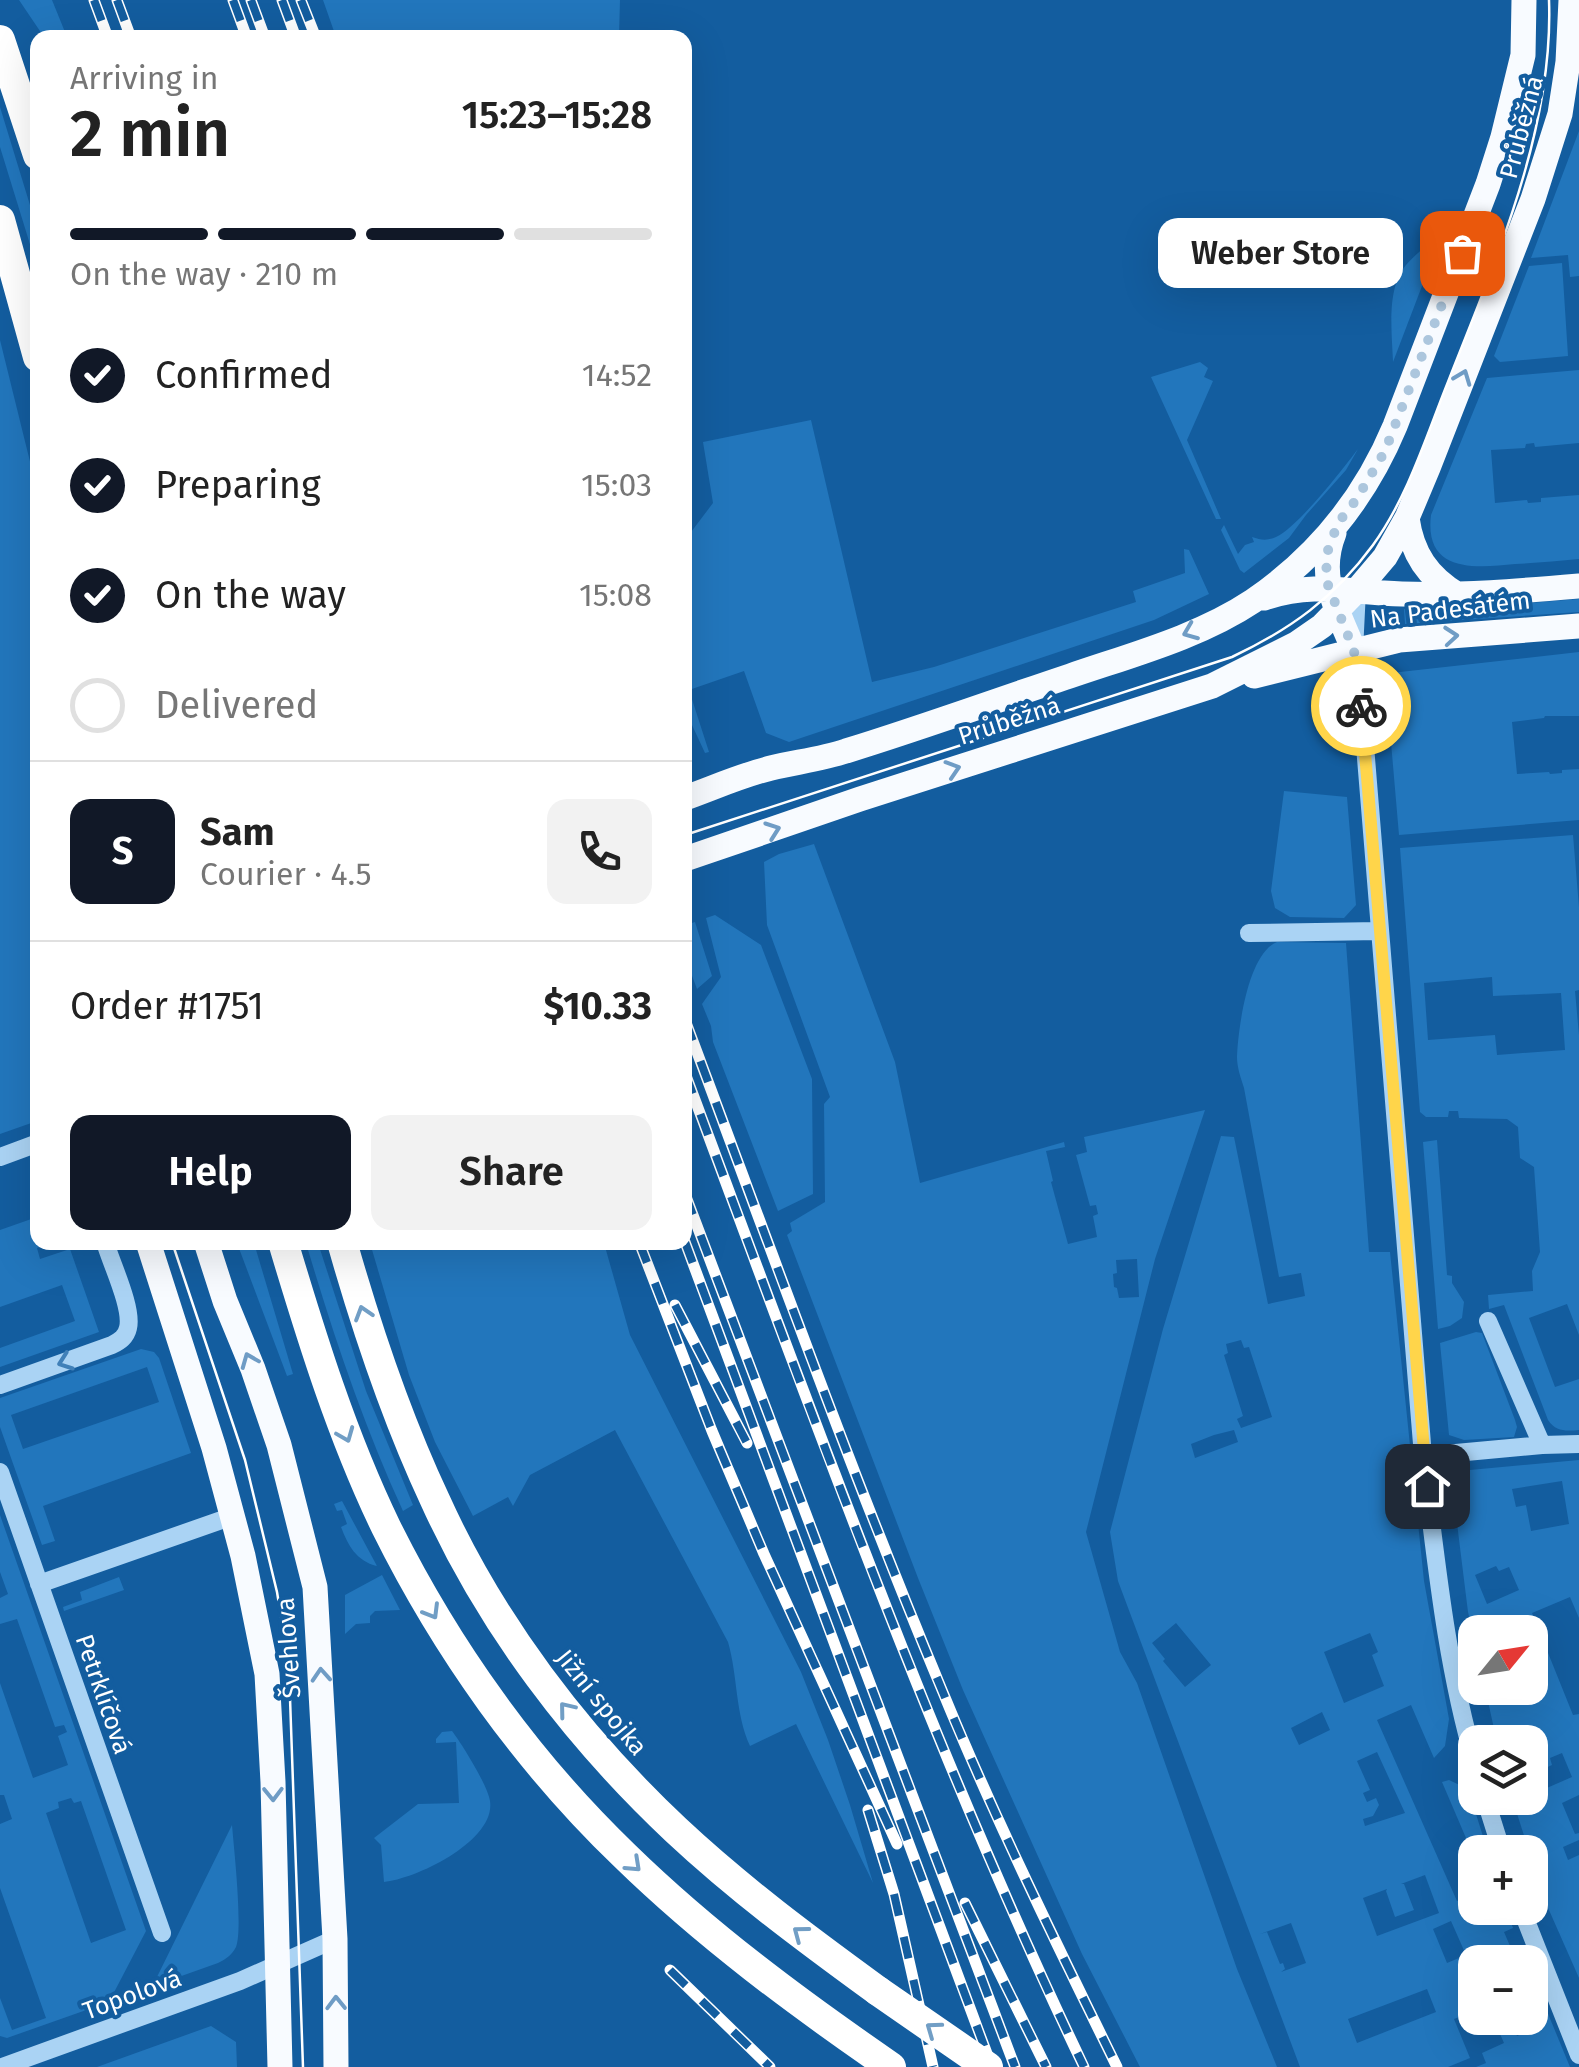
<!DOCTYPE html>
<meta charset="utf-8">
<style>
body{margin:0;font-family:"Fira Sans",sans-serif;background:#f2f2f2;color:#222;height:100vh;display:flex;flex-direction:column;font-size:38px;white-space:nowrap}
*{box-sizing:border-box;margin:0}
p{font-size:32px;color:#767676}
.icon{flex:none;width:55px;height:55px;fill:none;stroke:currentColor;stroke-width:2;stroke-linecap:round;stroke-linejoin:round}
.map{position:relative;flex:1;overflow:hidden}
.side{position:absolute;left:30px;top:30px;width:662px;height:1220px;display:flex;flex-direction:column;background:#fff;border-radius:20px;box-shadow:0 10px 40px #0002}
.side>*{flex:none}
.needle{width:65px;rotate:60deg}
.tools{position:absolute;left:1458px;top:1615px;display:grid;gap:20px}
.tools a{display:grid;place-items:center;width:90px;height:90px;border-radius:20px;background:#fff;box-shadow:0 10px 40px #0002;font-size:50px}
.pin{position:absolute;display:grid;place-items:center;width:85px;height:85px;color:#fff;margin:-42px;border-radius:20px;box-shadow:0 5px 15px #0006}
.courier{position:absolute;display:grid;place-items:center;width:100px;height:100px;margin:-50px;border:8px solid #ffd54a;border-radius:50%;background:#fff;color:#222;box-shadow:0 2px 12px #0007}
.bubble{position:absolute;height:70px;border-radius:20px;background:#fff;box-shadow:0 10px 40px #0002;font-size:32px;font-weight:600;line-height:70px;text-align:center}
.overview em{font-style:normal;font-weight:600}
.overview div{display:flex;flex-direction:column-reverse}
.overview{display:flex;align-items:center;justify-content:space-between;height:170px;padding:0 40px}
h1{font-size:65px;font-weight:600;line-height:75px}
.bar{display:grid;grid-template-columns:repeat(4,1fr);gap:15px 10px;align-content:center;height:120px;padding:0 40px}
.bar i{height:12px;border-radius:8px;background:#e0e0e0}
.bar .on{background:#111827}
.bar p{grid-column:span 4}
.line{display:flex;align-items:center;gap:25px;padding:0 40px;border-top:2px solid #e0e0e0}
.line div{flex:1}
.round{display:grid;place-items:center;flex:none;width:105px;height:105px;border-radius:20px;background:#f2f2f2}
ol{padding:0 40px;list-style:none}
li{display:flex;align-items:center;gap:30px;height:110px}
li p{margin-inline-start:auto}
li .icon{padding:10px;border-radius:50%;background:#111827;color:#fff;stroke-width:4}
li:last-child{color:#767676}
li i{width:55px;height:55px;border:5px solid #e0e0e0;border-radius:50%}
.button{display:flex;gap:20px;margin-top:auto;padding:20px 40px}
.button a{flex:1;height:115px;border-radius:20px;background:#111827;color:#fff;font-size:40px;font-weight:600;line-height:115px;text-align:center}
.button a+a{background:#f2f2f2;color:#222}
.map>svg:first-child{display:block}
</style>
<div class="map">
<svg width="1579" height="2067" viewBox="0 0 1579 2067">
<rect width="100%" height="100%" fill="#135d9f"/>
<path fill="#2276bc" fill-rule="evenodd" d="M19,0H52L67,37H44Z
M323,0H620L619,37H336Z
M0,107L37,228V267L0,147Z
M1579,131V276L1570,277L1568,255L1531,258Z
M1443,231L1393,362C1392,333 1386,288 1406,265C1416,253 1431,243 1443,231Z
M1562,263L1568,356L1500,362L1494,356L1529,266Z
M0,340L37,490V1121L0,1134Z
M1200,362L1208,368L1204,377L1213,381L1187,440L1221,519H1216L1151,377Z
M1579,370V443L1535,447L1534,443L1526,444L1525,448L1491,450L1495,503L1527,500L1528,503L1541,502V498L1579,495V559C1558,561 1536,563 1515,564C1475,568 1424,573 1431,515L1487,378Z
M811,420L872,682L934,667L1136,602L1133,591L1185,573L1184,549L1189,550L1209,594L1154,620L789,742L766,733L744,671L689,690L709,752L705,753L685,710V540L713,503L703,442Z
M1358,449L1346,470L1306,515L1289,538L1244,573L1240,570L1221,530L1224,525L1238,554L1245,545L1254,542L1252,537C1261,540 1267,541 1276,537C1298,527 1342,470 1358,449Z
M1579,599V612L1405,624L1404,609L1441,610Z
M1579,652V716H1545L1544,718L1512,722L1517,774L1549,772L1550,774L1562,773V770L1579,769V820L1399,835L1387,696L1388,678L1391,673Z
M1284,791L1347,797L1356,905L1344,918L1290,917L1275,908L1271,891Z
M1573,835L1579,907V990L1575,991L1579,1035V1335L1567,1304L1529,1318L1555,1387L1579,1379V1430C1566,1431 1556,1432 1548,1420L1504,1305L1489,1309L1488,1295L1533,1291L1532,1271L1540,1252L1534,1167L1520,1158L1518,1127L1507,1119L1459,1118L1458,1111H1449L1448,1117H1426L1420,1112L1400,848ZM1492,977L1493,996L1561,993L1565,1050L1497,1055L1495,1035L1428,1040L1424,983Z
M814,844L895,1062L920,1183L1064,1142L1065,1147L1046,1151L1053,1181L1051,1182L1068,1244L1097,1237L1093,1216L1098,1214L1096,1205L1090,1206L1076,1155L1087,1152L1084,1137L1205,1110L1155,1259L1086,1532L1120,1652L1137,1683L1237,1969L1277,2067H1140L1082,1954L963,1690L918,1578L787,1235L792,1231L790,1223L825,1202L824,1104L830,1097L767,925L764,862L779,854ZM1137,1259L1139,1297L1119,1298L1117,1288L1114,1287L1113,1274L1117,1273L1116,1260Z
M715,915L761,945L812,1079L813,1194L778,1211L713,1042L711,1026L702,1004L721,977L706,918Z
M695,922L712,976L697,989L685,957V943L688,942L685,925Z
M1277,942L1346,943L1369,1252H1390L1424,1581L1449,1719L1445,1746L1434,1758L1411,1705L1377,1720L1457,1901L1475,1894V1908H1506L1513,1928L1504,1932L1513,1953L1522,1951L1527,1962H1513L1509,1955L1492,1962H1475V1970L1460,1977L1471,2003L1475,2002V2011L1454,2019L1470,2058L1448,2067H1300L1118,1581L1110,1532L1163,1329L1221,1136L1234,1137L1268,1304L1305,1296L1301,1273L1279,1277L1244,1088C1241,1078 1237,1068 1237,1057C1238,1029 1248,953 1277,942ZM1241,1340L1244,1348L1249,1347L1272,1417L1241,1428L1237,1419L1243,1416L1224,1355L1228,1353L1226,1344ZM1234,1430L1238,1442L1195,1458L1191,1444L1214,1435ZM1176,1623L1211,1665L1185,1687L1163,1661L1165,1659L1152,1643ZM1370,1633L1378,1652L1372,1655L1384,1686L1344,1703L1324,1652ZM1322,1712L1330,1730L1299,1745L1291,1728ZM1377,1752L1405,1813L1365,1826L1363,1819L1373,1816L1379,1805L1376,1798L1367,1802L1363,1793L1370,1790L1357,1761ZM1425,1875L1439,1913L1377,1936L1363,1898L1387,1889L1386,1891L1395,1917L1414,1910L1404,1884H1401ZM1451,1921L1466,1955L1447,1963L1433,1929ZM1291,1923L1306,1963L1281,1972L1285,1969L1283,1963L1280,1964L1267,1932L1260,1934ZM1427,1989L1436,2012L1357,2043L1348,2019Z
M1437,1140L1447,1275L1452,1276V1283L1464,1302L1462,1318L1450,1326L1438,1329L1423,1142Z
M37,1217L38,1242L47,1244L37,1248L40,1259L70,1249L99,1332L0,1367V1348L75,1321L62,1285L0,1307V1230Z
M237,1243H254L293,1374L287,1376Z
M306,1243H318L366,1391L413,1505L403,1511C363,1424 333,1334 306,1243Z
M370,1243H604L630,1335L801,1672L828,1740L850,1805L873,1883L796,1724L750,1746C735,1713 738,1677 728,1642L615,1430L530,1475L513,1506L508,1497L473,1516L435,1442L409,1375Z
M1476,1332L1482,1333L1515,1420L1517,1427L1514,1437L1464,1440L1449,1435L1440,1343Z
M141,1349L154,1352L159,1358L191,1453L43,1506L55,1541L42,1545L0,1427V1398ZM147,1367L159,1402L23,1449L11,1415Z
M1579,1460V1618L1570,1597L1532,1613L1573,1715L1579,1714V1795L1562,1803L1575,1834L1579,1833V1840L1563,1847L1568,1860L1579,1855V1978L1545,1901L1512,1798H1530V1789L1533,1794L1572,1777L1562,1753L1550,1758L1552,1765L1530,1775V1742H1497L1485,1688H1530V1632H1475V1642L1468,1612L1454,1499L1459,1481L1470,1470ZM1562,1481L1569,1524L1531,1531L1526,1505L1516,1507L1512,1489ZM1496,1566L1499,1571L1509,1567L1519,1590L1487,1604L1475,1575Z
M342,1501L377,1566C356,1561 348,1545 341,1527L347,1524L342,1510L337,1511L334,1504Z
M0,1515L146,1931L109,2002L7,2038L0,2036V1998L12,2030L46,2018L0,1888V1824L12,1819L4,1795H0V1683L33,1778L68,1765L58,1736L67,1732L64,1725L55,1727L17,1619L0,1624V1598L8,1594L0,1572ZM71,1798L74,1803L81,1801L126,1930L91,1943L46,1813L59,1808L58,1802Z
M382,1575L400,1610L375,1611L370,1616V1623L356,1624L345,1634V1595Z
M119,1577L124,1590L64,1611L63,1607L82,1600L80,1592Z
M452,1731C462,1744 488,1786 490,1801C496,1841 416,1879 384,1882L381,1845L374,1838L418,1804L459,1803L456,1742L436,1743V1739L442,1732Z
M1449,1780L1468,1789L1488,1852H1475V1859L1442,1782Z
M232,1825C234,1849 243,1929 236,1947C232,1955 226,1959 218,1963L128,1995L137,1984L155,1981Z
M1530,1970L1570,2067H1476L1486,2063L1482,2053L1504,2043L1493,2018H1508L1517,2036L1541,2025L1530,2000Z
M211,2026L236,2042L237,2067H97Z"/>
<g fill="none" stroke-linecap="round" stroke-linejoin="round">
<path stroke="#aad3f4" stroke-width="18" d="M1357,590L1354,651L1361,697L1423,1456C1436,1559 1446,1664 1475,1763
M1249,933L1379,931
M0,1157L38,1143
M1488,1321L1542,1445
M0,1385L112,1345C120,1341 126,1337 128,1328C133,1308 111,1263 105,1242
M1423,1456L1542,1445L1579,1444
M0,1472L162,1933
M39,1584L233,1516
M1485,1798L1502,1852
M1521,1908L1579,2055
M2,2067L240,1981L335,1939"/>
<path stroke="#f8fbff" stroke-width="25" d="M1407,518C1412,554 1428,577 1458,595
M1334,533C1316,578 1338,610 1354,651
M1264,598C1316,581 1350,593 1402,594C1461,596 1520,591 1579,586
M1254,676L1399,640L1579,626
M685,798C713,788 742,775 771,768C796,762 822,759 846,751C921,728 995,701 1070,676C1131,655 1199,637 1253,601C1317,557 1365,498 1395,426L1488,184L1503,137L1523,55L1524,0
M685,859L860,799L1212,686L1296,644L1322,626L1357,590L1385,557L1407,518L1428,468L1533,199L1560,114L1568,62L1571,0
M148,1242L214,1448L243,1556L267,1674L273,1782L280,2067
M206,1242L225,1301L253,1369L279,1445L315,1587L335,1939L336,2067"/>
<path stroke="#fff" stroke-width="30" d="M0,40L38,155
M0,220L38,357
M283,1242C312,1339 342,1436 386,1527C446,1648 527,1762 625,1856C706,1935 798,2003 891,2067
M342,1242C367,1330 396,1417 435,1500C491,1624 577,1737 676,1830C739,1889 808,1940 878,1991"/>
<path stroke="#fff" stroke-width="2.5" d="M685,835L1232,657C1291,629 1334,598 1373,545C1407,498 1425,440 1446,387C1493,266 1554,132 1549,0
M172,1242L245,1460L277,1592L284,1635L290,1698L303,2067"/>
<defs>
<path id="rail" d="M94,0L108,38
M117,0L131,38
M233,0L247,38
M251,0L265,38
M282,0L296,38
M301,0L316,38
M685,1020C769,1244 850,1469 942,1690C995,1819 1056,1943 1117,2067
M685,1073C810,1407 930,1745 1084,2067
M685,1194L1015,2067
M639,1242L712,1431L764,1554L897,1844
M685,1242L992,2067
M675,1305L747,1443
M868,1810L894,1894L933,2067
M965,1903L1046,2067
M670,1970L770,2067"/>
</defs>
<use href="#rail" stroke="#fff" stroke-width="11"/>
<use href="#rail" stroke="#135d9f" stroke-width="8" stroke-dasharray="22" stroke-linecap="butt"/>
<path stroke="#fff" stroke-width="30" d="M878,1991L988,2067"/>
</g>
<defs><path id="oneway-chevron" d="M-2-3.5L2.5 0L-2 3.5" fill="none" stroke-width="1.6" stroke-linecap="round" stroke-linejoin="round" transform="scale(2.5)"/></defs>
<g stroke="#6f9cc5">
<use href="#oneway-chevron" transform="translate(1463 377) rotate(-69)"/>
<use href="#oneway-chevron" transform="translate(1190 632) rotate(158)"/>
<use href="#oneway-chevron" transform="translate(1451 636) rotate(-5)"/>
<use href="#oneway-chevron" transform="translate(953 769) rotate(-18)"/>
<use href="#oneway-chevron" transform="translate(773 830) rotate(-20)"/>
<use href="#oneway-chevron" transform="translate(249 1360) rotate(-112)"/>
<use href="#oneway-chevron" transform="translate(321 1675) rotate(-94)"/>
<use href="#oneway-chevron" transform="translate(273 1794) rotate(89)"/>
<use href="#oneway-chevron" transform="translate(336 2003) rotate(-91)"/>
</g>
<g stroke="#719ec5">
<use href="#oneway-chevron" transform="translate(363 1313) rotate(-107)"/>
<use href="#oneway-chevron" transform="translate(346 1435) rotate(68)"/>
<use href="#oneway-chevron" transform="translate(432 1612) rotate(59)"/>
<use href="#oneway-chevron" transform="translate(566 1709) rotate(-129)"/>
<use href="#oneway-chevron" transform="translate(634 1865) rotate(43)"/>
<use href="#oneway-chevron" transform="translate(800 1933) rotate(-143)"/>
<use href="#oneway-chevron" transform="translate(933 2029) rotate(-144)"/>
</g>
<use stroke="#4080b8" href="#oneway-chevron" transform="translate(65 1362) rotate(160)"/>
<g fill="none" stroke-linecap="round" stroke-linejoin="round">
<path stroke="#acc6dd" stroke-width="10" stroke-dasharray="0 18" d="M1361,706L1354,651L1326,580L1327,553L1338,523L1356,500L1385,451L1462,253"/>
<path stroke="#ffd54a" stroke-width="12" d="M1361,706L1427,1486"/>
</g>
<g text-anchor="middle" stroke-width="8" stroke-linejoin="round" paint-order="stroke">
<g font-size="25" fill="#fff" stroke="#135d9f">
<text transform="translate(1521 127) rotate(-75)" y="9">Průběžná</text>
<text transform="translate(1450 609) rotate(-7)" y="9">Na Padesátém</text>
<text transform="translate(1009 720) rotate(-18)" y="9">Průběžná</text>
<text transform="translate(288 1648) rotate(-94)" y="9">Švehlova</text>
<text transform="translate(104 1694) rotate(71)" y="9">Petrklíčová</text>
<text transform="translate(602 1702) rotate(51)" y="9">Jižní spojka</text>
<text transform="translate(132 1994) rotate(-20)" y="9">Topolová</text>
</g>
</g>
</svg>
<div class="tools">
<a><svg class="needle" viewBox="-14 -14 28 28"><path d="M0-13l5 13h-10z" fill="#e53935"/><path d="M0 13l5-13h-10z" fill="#767676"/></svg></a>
<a><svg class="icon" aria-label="layers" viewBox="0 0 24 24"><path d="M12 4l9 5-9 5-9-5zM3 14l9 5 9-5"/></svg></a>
<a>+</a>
<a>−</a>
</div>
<div class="pin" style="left:1462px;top:253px;background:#ea580c"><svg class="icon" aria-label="bag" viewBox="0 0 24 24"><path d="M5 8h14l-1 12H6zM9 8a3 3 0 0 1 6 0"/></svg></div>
<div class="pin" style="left:1427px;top:1486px;background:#1f2937"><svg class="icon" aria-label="home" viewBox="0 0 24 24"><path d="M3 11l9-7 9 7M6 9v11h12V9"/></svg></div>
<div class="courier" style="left:1361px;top:706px"><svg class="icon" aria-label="bike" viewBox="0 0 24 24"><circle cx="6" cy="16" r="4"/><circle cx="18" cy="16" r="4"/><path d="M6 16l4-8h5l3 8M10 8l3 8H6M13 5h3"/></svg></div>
<div class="bubble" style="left:1158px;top:218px;width:245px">Weber Store</div>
<section class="side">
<div class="overview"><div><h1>2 min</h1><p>Arriving in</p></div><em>15:23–15:28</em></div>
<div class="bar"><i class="on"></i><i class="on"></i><i class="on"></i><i></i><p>On the way · 210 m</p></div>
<ol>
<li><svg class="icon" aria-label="check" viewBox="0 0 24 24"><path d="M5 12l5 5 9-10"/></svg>Confirmed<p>14:52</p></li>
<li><svg class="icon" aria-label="check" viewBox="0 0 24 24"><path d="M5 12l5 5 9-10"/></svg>Preparing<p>15:03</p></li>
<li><svg class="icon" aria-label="check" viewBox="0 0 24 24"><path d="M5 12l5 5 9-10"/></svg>On the way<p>15:08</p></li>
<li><i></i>Delivered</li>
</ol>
<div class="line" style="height:180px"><b class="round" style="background:#111827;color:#fff">S</b><div><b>Sam</b><p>Courier · 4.5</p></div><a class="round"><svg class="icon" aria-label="phone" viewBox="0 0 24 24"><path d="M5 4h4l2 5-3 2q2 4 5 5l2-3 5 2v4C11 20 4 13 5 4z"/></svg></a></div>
<div class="line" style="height:130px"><div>Order #1751</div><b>$10.33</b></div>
<div class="button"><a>Help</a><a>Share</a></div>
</section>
</div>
